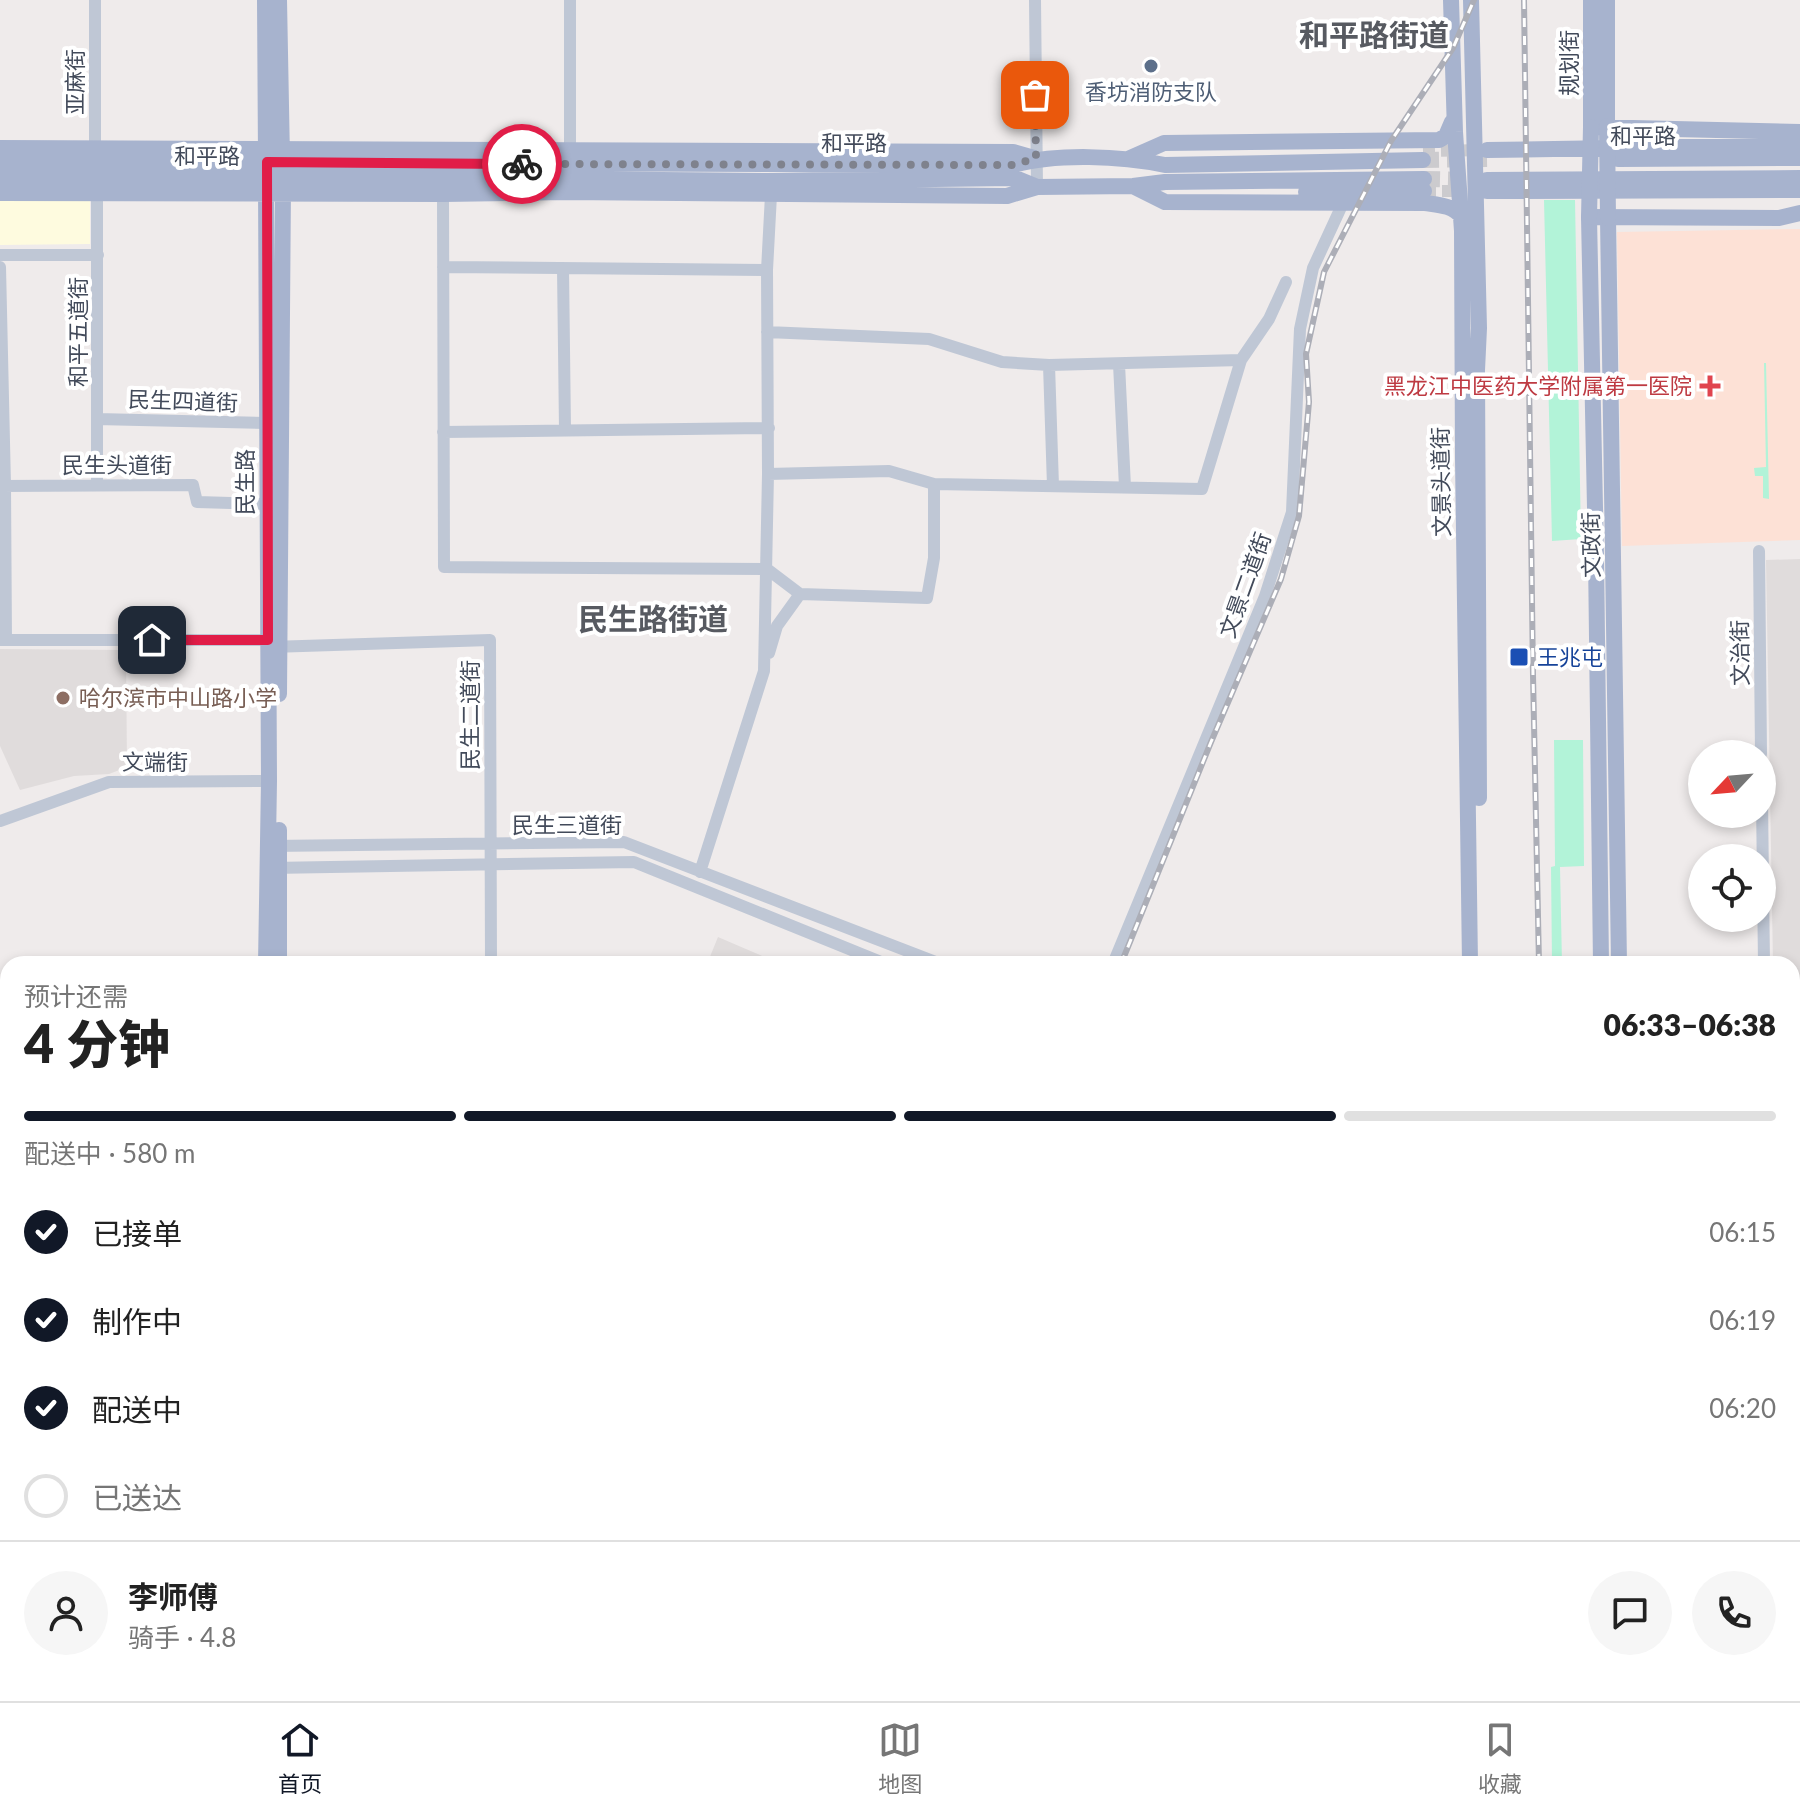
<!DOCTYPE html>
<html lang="zh">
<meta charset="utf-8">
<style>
body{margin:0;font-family:Lato,"Noto Sans SC",sans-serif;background:#f6f6f6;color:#222;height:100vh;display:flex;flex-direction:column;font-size:30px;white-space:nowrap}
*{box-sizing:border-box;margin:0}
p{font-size:26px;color:#767676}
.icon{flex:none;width:44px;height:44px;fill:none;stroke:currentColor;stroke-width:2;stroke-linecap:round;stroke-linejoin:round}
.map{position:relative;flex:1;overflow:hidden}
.details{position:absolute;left:0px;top:956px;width:1800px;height:746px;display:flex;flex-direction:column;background:#fff;border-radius:24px 24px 0 0;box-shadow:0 4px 12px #0003}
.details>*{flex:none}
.needle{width:52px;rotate:244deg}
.controls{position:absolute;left:1688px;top:740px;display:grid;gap:16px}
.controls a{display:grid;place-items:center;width:88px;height:88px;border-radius:50%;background:#fff;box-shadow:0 4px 12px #0003;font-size:40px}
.pin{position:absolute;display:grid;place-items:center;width:68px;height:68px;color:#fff;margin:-34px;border-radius:16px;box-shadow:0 4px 12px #0006}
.courier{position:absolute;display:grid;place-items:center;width:80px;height:80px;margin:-40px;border:6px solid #e11d48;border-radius:50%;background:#fff;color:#222;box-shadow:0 2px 10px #0007}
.summary em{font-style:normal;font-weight:800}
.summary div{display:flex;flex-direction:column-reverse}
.summary{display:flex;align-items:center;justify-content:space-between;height:136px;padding:0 24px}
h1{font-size:52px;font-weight:800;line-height:60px}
.bar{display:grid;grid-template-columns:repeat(4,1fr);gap:12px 8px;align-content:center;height:96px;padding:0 24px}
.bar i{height:10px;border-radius:6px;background:#e0e0e0}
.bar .on{background:#111827}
.bar p{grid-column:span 4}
.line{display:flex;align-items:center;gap:20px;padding:0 24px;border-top:2px solid #e0e0e0}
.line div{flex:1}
.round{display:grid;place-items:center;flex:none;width:84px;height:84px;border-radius:42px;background:#f6f6f6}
ol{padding:0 24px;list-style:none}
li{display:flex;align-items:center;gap:24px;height:88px}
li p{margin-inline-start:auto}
li .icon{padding:8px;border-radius:50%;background:#111827;color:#fff;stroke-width:4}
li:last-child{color:#767676}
li i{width:44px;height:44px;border:4px solid #e0e0e0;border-radius:50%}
.tabs{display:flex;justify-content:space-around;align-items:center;height:112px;border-top:2px solid #e0e0e0;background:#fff;font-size:22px;color:#767676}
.tabs a{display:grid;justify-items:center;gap:4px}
.tabs .on{color:#111827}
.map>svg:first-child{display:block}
</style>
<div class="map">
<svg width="1800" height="1701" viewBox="0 0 1800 1701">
<rect width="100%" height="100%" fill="#efebeb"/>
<path fill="#fefbdf" d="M0,197H90V244L0,245Z"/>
<path fill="#e0dcdc" d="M1800,559V1154H1792V964H1773L1766,560Z
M0,649L126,650L127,767L109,774L74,776L20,790L0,746Z
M718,937L781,964H707Z"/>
<path fill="#fde1d6" d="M1800,229V540L1622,546L1617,232Z"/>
<path fill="#b2f3d8" d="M1544,200H1575L1581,539L1552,541Z
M1764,363H1766L1769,499L1763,498V476H1755L1754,468L1766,467Z
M1554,740H1583L1584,866L1560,867L1562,964H1552L1551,867L1555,866Z
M621,1694H688L678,1701H617Z"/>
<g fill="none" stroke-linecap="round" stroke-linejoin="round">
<path stroke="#cccbce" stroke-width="12" stroke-dasharray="12 6" stroke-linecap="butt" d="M1423,151L1483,150
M1424,191H1465
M1428,1694V1701"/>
<path stroke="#cccbce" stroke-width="16" stroke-dasharray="16 8" stroke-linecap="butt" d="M1423,160L1487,159
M1424,179L1470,180"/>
<defs>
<path id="highway" d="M0,1345L8,1348
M0,1359L8,1362
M0,1397L8,1401
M0,1414L8,1418
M1792,1645H1800
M1792,1676H1800
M488,1694L492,1701
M552,1694L554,1701
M596,1701L599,1694
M613,1701L617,1694
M699,1701L709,1694"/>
</defs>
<use href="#highway" stroke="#677bad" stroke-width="21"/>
<path stroke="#bfc7d5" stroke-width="12" d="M1035,0L1037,187
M570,150V0
M95,153V0
M97,186V485
M443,194L444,567L767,569L800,594L927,598L934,558V484L889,471L768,474
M0,255H98
M0,267L5,486L6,640
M443,267L767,270
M563,268L565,430
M767,332L929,339L1002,362L1049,365L1241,360
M1119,364L1125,487
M1049,365L1053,486
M97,419L267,423
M443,432L769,428
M934,484L1202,489L1241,360L1269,319L1286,282
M0,486L193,485L197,502L267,504
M1759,551L1761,754
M0,640H268
M271,647L490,640L491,964
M769,653L777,626L800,594
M1762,800L1764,964
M0,821L109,782L269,781
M270,846L624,842L941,964
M271,868L634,862L886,964
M700,872L764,671L768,474L767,270L771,195
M1113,964L1265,596L1292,512L1300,329L1313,268L1343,203
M1792,1163H1800
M0,1265L8,1261
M132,1694L135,1701
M226,1701L242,1694"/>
<path stroke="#a7b3ce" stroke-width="16" d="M265,0L266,158
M279,0L282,158
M1451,0L1455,132L1462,231L1463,459L1470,964
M1471,0L1479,328L1477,370L1479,798
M1591,0V127L1800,132
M1607,126V0
M0,148L1013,152L1034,158
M1487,150L1800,145
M1130,158L1164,143L1439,140L1446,136L1452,122
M1618,159L1800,158
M0,164L267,162L1014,165C1057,153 1121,156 1165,165L1423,160
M0,178H443L772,181L1015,178L1037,187L1133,186L1165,182L1424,179
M1487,180L1800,178
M1135,187L1165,202L1425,203C1439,205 1452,205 1462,217
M1487,191L1800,190
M1306,192L1424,191
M0,193L443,194L565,192L1007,196L1037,187
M1608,218L1619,964
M279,694L283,186
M279,830V964
M266,964L269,781L266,186
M1601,964L1596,556L1589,217L1779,218L1800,213
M0,1477L8,1473
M0,1491L8,1488
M1792,1618H1800
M1140,1694L1292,1698L1365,1697L1391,1701
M1718,1694L1729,1701
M1378,1696L1408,1694
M1607,1700L1626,1698L1694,1701
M1471,1701L1472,1694
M1488,1701L1489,1694"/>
<use href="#highway" stroke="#7c90c1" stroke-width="18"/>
<defs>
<path id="rail" d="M1524,0L1533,675L1539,964
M1121,964L1211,742L1281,579L1299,516L1309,402L1306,354L1324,272L1391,141L1453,48L1474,0
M0,1700L15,1694
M1545,1701V1694"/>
</defs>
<use href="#rail" stroke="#acaeb7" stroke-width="6"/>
<use href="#rail" stroke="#fff" stroke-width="3" stroke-dasharray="9" stroke-linecap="butt"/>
<defs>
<path id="highway-bridge" d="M0,1378L8,1381"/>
</defs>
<use href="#highway-bridge" stroke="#677bad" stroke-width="21" stroke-linecap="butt"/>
<path stroke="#a7b3ce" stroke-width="16" d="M1607,126L1608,218
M1589,217L1591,127"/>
<use href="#highway-bridge" stroke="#7c90c1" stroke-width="18"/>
</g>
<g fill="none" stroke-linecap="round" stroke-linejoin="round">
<path stroke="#7f828d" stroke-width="8" stroke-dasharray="0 14.4" d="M522,164L1014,165L1036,158L1035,95"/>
<path stroke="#e11d48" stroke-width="10" d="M152,640H268L267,162L522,164"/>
</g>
<circle fill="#5c6f8a" stroke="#fff" stroke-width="3" cx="1151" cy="66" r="8"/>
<path fill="#e0444e" stroke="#fff" stroke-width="3" d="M1706 374h8v8h8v8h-8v8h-8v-8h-8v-8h8z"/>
<rect fill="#1a4fb4" stroke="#fff" stroke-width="3" x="1509" y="647" width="20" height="20" rx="4"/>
<circle fill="#8d6e63" stroke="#fff" stroke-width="3" cx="63" cy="698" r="8"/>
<g text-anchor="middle" stroke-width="8" stroke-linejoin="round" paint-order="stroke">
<g font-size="22" fill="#424a5a" stroke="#fff">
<text transform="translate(1569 63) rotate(-90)" y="8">规划街</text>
<text transform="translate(75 82) rotate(-90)" y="8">亚麻街</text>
<text x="1643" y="144">和平路</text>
<text x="854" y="151">和平路</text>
<text x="207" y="164">和平路</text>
<text transform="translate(78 332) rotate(-90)" y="8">和平五道街</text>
<text transform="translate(183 401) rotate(2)" y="8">民生四道街</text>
<text x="117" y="473">民生头道街</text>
<text transform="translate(245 482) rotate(-90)" y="8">民生路</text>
<text transform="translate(1441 482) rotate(-91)" y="8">文景头道街</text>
<text transform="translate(1591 545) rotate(-91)" y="8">文政街</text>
<text transform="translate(1245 585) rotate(-70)" y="8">文景二道街</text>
<text transform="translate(1740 653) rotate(-91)" y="8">文治街</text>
<text transform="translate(470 715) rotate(-90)" y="8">民生二道街</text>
<text x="155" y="770">文端街</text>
<text x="567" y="833">民生三道街</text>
</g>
<g font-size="22" fill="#4e5e75" stroke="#fff">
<text x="1151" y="100">香坊消防支队</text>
</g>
<g font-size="22" fill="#be3a42" stroke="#fff" text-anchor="end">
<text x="1692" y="394">黑龙江中医药大学附属第一医院</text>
</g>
<g font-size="22" fill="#164399" stroke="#fff" text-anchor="start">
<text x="1537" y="665">王兆屯</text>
</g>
<g font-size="22" fill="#785e54" stroke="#fff" text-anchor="start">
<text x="79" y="706">哈尔滨市中山路小学</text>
</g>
<g font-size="30" font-weight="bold" fill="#575a61" stroke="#fff">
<text x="1374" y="46">和平路街道</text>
<text x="653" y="630">民生路街道</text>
</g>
</g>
</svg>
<div class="controls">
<a><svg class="needle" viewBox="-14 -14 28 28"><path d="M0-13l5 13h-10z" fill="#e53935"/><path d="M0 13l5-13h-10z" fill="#767676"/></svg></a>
<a><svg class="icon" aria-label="locate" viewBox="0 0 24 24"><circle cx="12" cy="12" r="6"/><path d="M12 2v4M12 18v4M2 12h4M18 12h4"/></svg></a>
</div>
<div class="pin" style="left:1035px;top:95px;background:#ea580c"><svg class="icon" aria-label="bag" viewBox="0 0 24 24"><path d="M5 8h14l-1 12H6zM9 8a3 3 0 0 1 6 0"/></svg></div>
<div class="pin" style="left:152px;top:640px;background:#1f2937"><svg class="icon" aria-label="home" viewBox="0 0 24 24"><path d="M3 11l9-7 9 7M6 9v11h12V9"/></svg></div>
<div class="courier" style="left:522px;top:164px"><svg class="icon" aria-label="bike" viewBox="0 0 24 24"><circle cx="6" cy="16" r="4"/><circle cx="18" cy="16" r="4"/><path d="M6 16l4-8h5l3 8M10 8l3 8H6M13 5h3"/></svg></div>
<section class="details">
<div class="summary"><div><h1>4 分钟</h1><p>预计还需</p></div><em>06:33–06:38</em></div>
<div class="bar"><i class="on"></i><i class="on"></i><i class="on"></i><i></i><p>配送中 · 580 m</p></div>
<ol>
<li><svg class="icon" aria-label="check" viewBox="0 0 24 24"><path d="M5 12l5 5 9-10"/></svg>已接单<p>06:15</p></li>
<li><svg class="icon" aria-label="check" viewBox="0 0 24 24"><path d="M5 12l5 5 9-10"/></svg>制作中<p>06:19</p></li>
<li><svg class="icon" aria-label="check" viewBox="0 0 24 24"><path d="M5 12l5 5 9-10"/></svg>配送中<p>06:20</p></li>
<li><i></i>已送达</li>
</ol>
<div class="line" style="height:144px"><a class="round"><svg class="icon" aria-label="person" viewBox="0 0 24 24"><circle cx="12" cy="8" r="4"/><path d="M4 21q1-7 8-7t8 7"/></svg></a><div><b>李师傅</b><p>骑手 · 4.8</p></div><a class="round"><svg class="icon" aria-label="chat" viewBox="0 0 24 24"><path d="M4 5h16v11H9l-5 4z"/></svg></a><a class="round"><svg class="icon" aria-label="phone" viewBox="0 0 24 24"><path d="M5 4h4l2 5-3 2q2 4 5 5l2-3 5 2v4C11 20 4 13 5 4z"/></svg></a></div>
</section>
</div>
<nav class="tabs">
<a class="on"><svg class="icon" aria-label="home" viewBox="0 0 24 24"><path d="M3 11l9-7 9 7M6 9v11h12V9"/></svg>首页</a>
<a><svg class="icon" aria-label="map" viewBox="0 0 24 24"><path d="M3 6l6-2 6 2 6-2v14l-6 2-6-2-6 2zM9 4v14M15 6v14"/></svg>地图</a>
<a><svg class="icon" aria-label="saved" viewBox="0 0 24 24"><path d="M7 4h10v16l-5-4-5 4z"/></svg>收藏</a>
</nav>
